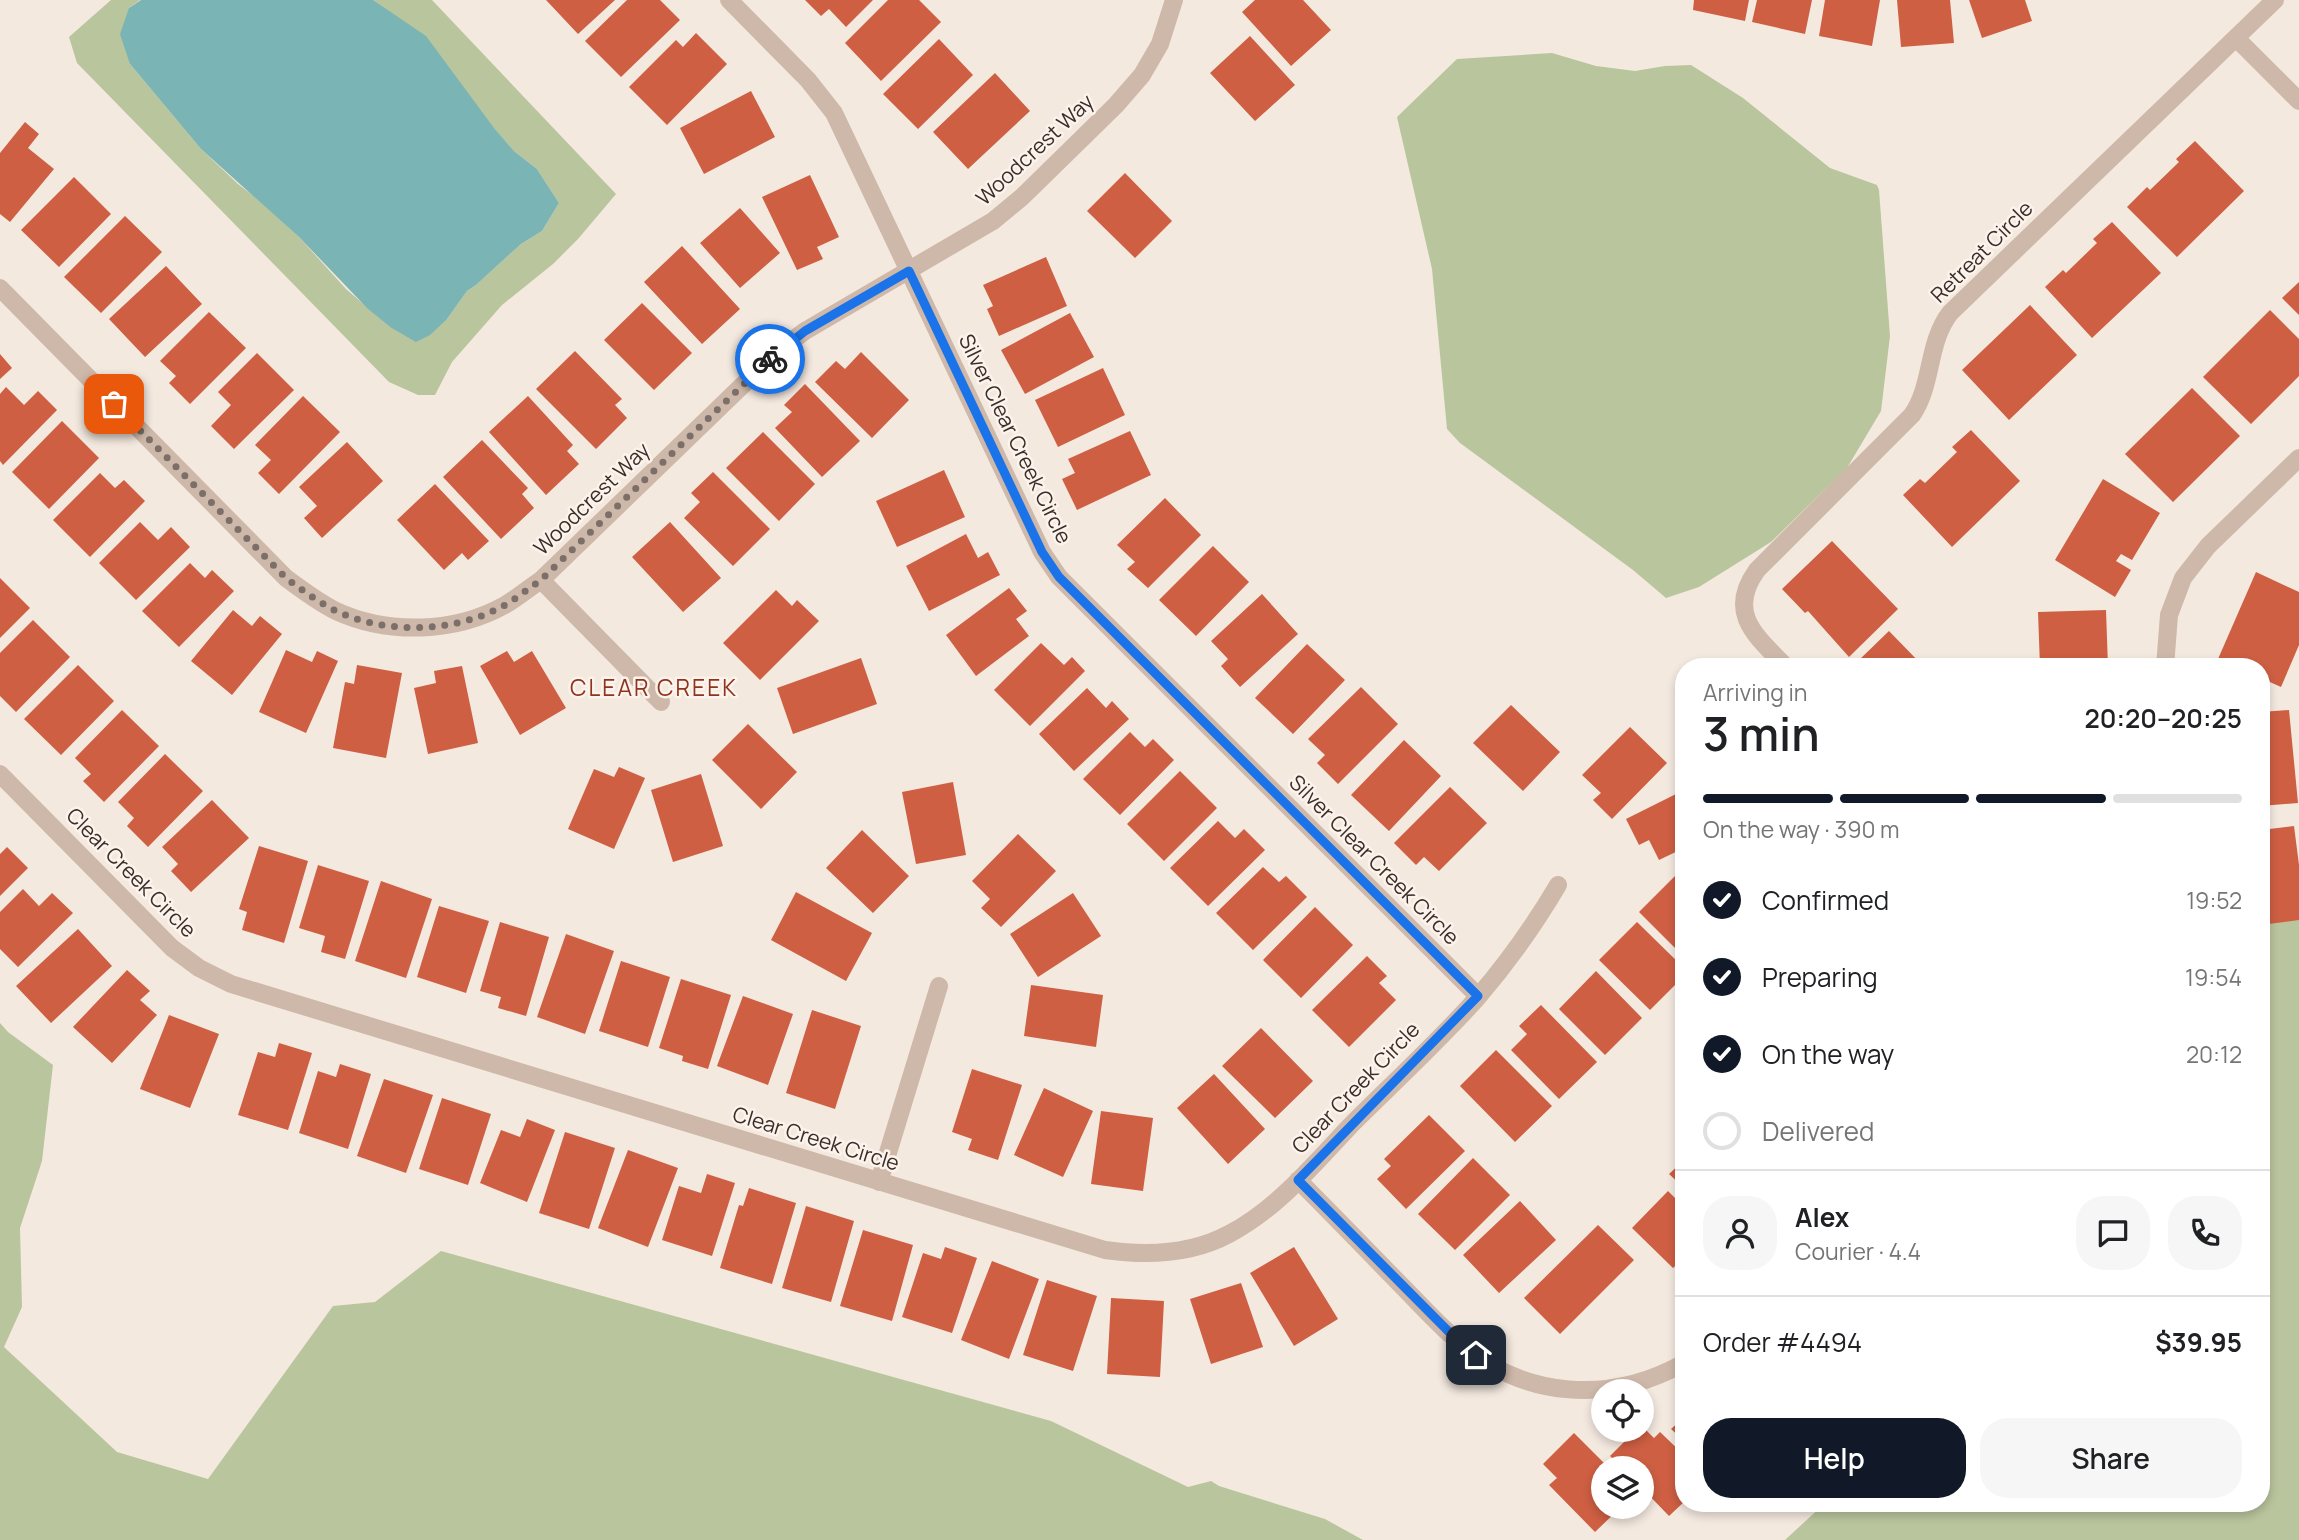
<!DOCTYPE html>
<meta charset="utf-8">
<style>
body{margin:0;font-family:Manrope,sans-serif;background:#f6f6f6;color:#202124;height:100vh;display:flex;flex-direction:column;font-size:26px;white-space:nowrap}
*{box-sizing:border-box;margin:0}
p{font-size:23px;color:#757577}
.icon{flex:none;width:38px;height:38px;fill:none;stroke:currentColor;stroke-width:2;stroke-linecap:round;stroke-linejoin:round}
.map{position:relative;flex:1;overflow:hidden}
.drawer{position:absolute;left:1675px;top:658px;width:595px;height:854px;display:flex;flex-direction:column;background:#fff;border-radius:28px;box-shadow:0 4px 10px #0003}
.drawer>*{flex:none}
.buttons{position:absolute;left:1591px;top:1379px;display:grid;gap:14px}
.buttons a{display:grid;place-items:center;width:63px;height:63px;border-radius:50%;background:#fff;box-shadow:0 4px 10px #0003;font-size:35px}
.pin{position:absolute;display:grid;place-items:center;width:60px;height:60px;color:#fff;margin:-30px;border-radius:14px;box-shadow:0 4px 10px #0006}
.courier{position:absolute;display:grid;place-items:center;width:70px;height:70px;margin:-35px;border:5px solid #1a73e8;border-radius:50%;background:#fff;color:#222;box-shadow:0 2px 9px #0007}
.overview em{font-style:normal;font-weight:600}
.overview div{display:flex;flex-direction:column-reverse}
.overview{display:flex;align-items:center;justify-content:space-between;height:119px;padding:0 28px}
h1{font-size:46px;font-weight:600;line-height:52px}
.bar{display:grid;grid-template-columns:repeat(4,1fr);gap:10px 7px;align-content:center;height:84px;padding:0 28px}
.bar i{height:9px;border-radius:5px;background:#e0e0e0}
.bar .active{background:#111827}
.bar p{grid-column:span 4}
.line{display:flex;align-items:center;gap:18px;padding:0 28px;border-top:2px solid #e0e0e0}
.line div{flex:1}
.round{display:grid;place-items:center;flex:none;width:74px;height:74px;border-radius:28px;background:#f6f6f6}
ol{padding:0 28px;list-style:none}
li{display:flex;align-items:center;gap:21px;height:77px}
li p{margin-inline-start:auto}
li .icon{padding:7px;border-radius:50%;background:#111827;color:#fff;stroke-width:4}
li:last-child{color:#757577}
li i{width:38px;height:38px;border:4px solid #e0e0e0;border-radius:50%}
.cta{display:flex;gap:14px;margin-top:auto;padding:14px 28px}
.cta a{flex:1;height:80px;border-radius:28px;background:#111827;color:#fff;font-size:28px;font-weight:600;line-height:80px;text-align:center}
.cta a+a{background:#f6f6f6;color:#202124}
.map>svg:first-child{display:block}
</style>
<div class="map">
<svg width="2299" height="1540" viewBox="0 0 2299 1540">
<rect width="100%" height="100%" fill="#f4e9df"/>
<path fill="#b9c59d" d="M111,0H140L129,8L130,64L201,149L238,184L261,202L299,237L346,289L390,327L447,319L467,291L476,285L521,244L542,231L559,203L537,169L514,151L395,17L373,0H432L616,194L578,239L553,264L502,305L452,362L435,395H418L389,382L77,63L69,37Z
M1552,53L1596,66L1635,71L1665,66L1691,65L1743,98L1830,168L1877,185L1879,190L1890,336L1881,411L1847,468L1771,542L1699,587L1666,598L1633,570L1460,443L1447,429L1432,269L1397,117L1457,59Z
M2299,888V1540H1785L1825,1503H2261V911Z
M0,1023L8,1032L53,1065L42,1161L20,1228L22,1307L4,1347L117,1452L208,1479L333,1306L375,1302L441,1251L1051,1421L1188,1487L1211,1481L1219,1486L1325,1519L1363,1540H0Z"/>
<path fill="#7bb4b4" d="M141,0H373L426,36L494,128L514,151L537,169L559,203L542,231L521,244L476,285L467,291L447,319L430,335L416,342L390,327L367,308L299,237L201,149L130,64L120,34L129,8Z"/>
<path fill="#ce5f43" d="M546,0H615L578,34Z
M627,0H660L680,20L621,77L585,41Z
M805,0H873L846,27L829,9L821,16Z
M888,0H919L941,22L881,81L845,43Z
M1255,0H1303L1331,30L1291,66L1242,12Z
M1694,0H1749L1745,21L1693,10Z
M1757,0H1812L1805,34L1752,22Z
M1825,0H1880L1872,46L1819,36Z
M1897,0H1950L1954,43L1901,47Z
M1969,0H2025L2032,21L1982,38Z
M696,33L727,64L667,125L629,87L676,40L683,47Z
M1250,36L1295,85L1255,121L1210,73Z
M939,39L973,75L918,129L883,94Z
M995,73L1030,111L968,169L933,132Z
M751,91L775,137L704,174L680,128Z
M25,122L39,134L28,148L54,169L10,222L0,214V153Z
M2195,141L2244,191L2177,257L2127,207L2147,187L2150,190L2179,162L2176,159Z
M1125,173L1172,221L1135,258L1087,211Z
M810,175L839,237L817,247L823,259L797,270L762,197Z
M74,177L111,214L59,267L21,230Z
M740,208L780,253L740,288L700,243Z
M125,216L162,252L101,313L64,277Z
M2112,222L2161,273L2092,338L2045,287L2063,270L2066,273L2097,243L2093,239Z
M682,246L740,309L702,344L644,282Z
M1046,257L1067,306L999,336L987,309L993,306L983,285Z
M166,266L202,304L145,357L109,319Z
M2299,282V315L2282,298Z
M642,303L692,353L654,390L604,340Z
M2030,305L2077,355L2009,420L1962,370Z
M2270,310L2299,339V376L2251,424L2203,377Z
M209,312L246,348L190,404L169,383L176,376L160,361Z
M1070,313L1094,357L1025,394L1001,350Z
M575,351L622,399L615,405L627,418L596,449L536,389Z
M861,352L909,400L872,438L815,382L836,361L845,369Z
M257,353L294,390L234,449L211,426L231,405L218,392Z
M0,354L12,368L0,379Z
M1103,368L1125,415L1058,447L1035,400Z
M805,384L860,441L822,477L775,428L792,412L784,405Z
M6,387L24,405L38,391L57,410L3,465L0,461V394Z
M2192,388L2240,436L2173,502L2125,454Z
M303,396L340,432L279,494L258,473L271,460L255,445Z
M528,396L573,445L567,451L579,464L546,495L489,432Z
M62,421L99,458L49,509L12,472Z
M1971,430L2020,481L1952,547L1903,495L1920,479L1925,483L1957,452L1952,447Z
M1130,431L1151,475L1077,510L1062,479L1075,473L1068,459Z
M763,432L815,484L779,521L726,468Z
M482,440L528,488L522,494L534,508L501,539L443,477Z
M347,442L383,481L322,538L304,518L317,506L299,487Z
M944,470L965,517L897,547L876,501Z
M713,472L770,529L733,566L684,518L700,502L691,493Z
M100,473L115,488L124,480L145,501L90,557L53,520Z
M2103,479L2160,513L2132,560L2121,554L2116,561L2131,570L2115,597L2055,560Z
M435,484L489,541L468,560L462,553L444,570L397,520Z
M1165,498L1201,535L1148,588L1127,569L1135,562L1117,545Z
M140,522L158,540L171,527L190,547L136,600L99,563Z
M670,522L721,578L683,612L632,557Z
M966,534L978,558L988,552L1000,575L929,611L906,566Z
M1832,541L1898,609L1849,657L1808,611L1805,613L1782,589Z
M1213,546L1249,582L1196,636L1159,600Z
M190,563L205,578L212,570L234,591L179,647L142,611Z
M2256,572L2299,592V645L2281,687L2261,678V667H2235L2218,659Z
M0,578L30,608L0,638Z
M1009,588L1027,611L1016,619L1029,636L976,676L946,635Z
M776,590L792,606L797,600L819,621L760,680L723,643Z
M1262,594L1298,634L1240,687L1221,666L1228,659L1211,641Z
M233,610L252,626L260,616L282,634L232,695L191,661Z
M2106,610L2108,667H2040L2038,612Z
M33,620L70,657L16,712L0,696V653Z
M1889,631L1924,667H1866L1859,660Z
M1041,643L1064,665L1072,657L1085,671L1030,726L994,690Z
M1307,644L1345,680L1293,734L1255,698Z
M286,650L312,662L317,651L338,661L306,733L259,712Z
M507,651L514,662L532,651L566,708L520,735L480,666Z
M861,658L877,704L793,734L777,688Z
M78,665L114,701L61,755L24,719Z
M357,665L402,673L386,758L333,748L345,682L354,684Z
M462,666L478,743L428,754L414,688L436,683L434,671Z
M1361,687L1398,724L1338,784L1317,763L1325,755L1308,739Z
M1087,688L1106,708L1112,701L1129,719L1074,771L1039,734Z
M1511,705L1560,752L1523,791L1473,743Z
M122,710L159,746L104,802L83,781L91,774L75,758Z
M2289,710L2298,803L2261,806V712Z
M748,724L797,772L761,809L712,760Z
M1630,727L1667,763L1612,819L1593,800L1601,793L1582,775Z
M1130,732L1145,747L1153,739L1174,760L1120,815L1083,779Z
M1404,740L1441,776L1389,831L1351,795Z
M165,754L203,791L148,847L127,826L134,818L118,802Z
M619,767L645,778L614,849L568,829L594,769L614,777Z
M1180,771L1217,808L1164,861L1127,824Z
M701,774L723,846L673,862L651,790Z
M953,782L966,855L916,864L902,792Z
M1450,787L1487,823L1439,871L1424,857L1416,865L1394,843Z
M1684,790V848L1659,860L1649,840L1639,845L1626,819Z
M212,800L249,838L191,892L171,871L178,864L162,847Z
M1218,821L1235,838L1244,829L1265,850L1208,906L1170,868Z
M2294,826L2299,865V920L2261,925V830Z
M862,830L909,876L873,913L826,868Z
M1018,834L1056,871L1001,927L981,908L990,899L972,881Z
M259,846L308,861L284,943L242,930L247,912L239,909Z
M7,847L28,868L0,896V854Z
M318,865L369,881L345,959L321,952L325,936L299,928Z
M1263,867L1279,882L1286,876L1307,897L1253,950L1216,913Z
M1677,874L1684,881V957L1639,912Z
M381,881L432,899L406,978L355,961Z
M23,889L39,906L52,893L73,913L18,967L0,949V912Z
M796,892L872,933L846,981L771,940Z
M1073,893L1101,936L1038,977L1010,934Z
M439,906L489,921L466,993L417,977Z
M1315,907L1353,945L1301,998L1263,960Z
M500,922L549,937L526,1016L498,1008L501,997L480,991Z
M1637,922L1684,968V976L1650,1010L1599,960Z
M78,929L112,966L51,1023L16,986Z
M566,934L614,951L585,1034L537,1017Z
M1367,956L1387,976L1379,983L1396,1000L1349,1047L1312,1010Z
M621,961L670,977L648,1047L599,1031Z
M127,970L150,991L140,1000L157,1015L112,1063L73,1027Z
M1596,971L1642,1018L1605,1055L1559,1009Z
M681,979L731,995L708,1069L682,1061L683,1056L659,1048Z
M1031,985L1103,995L1096,1047L1024,1036Z
M743,996L793,1014L768,1085L717,1066Z
M1541,1005L1597,1062L1559,1099L1511,1050L1527,1034L1519,1026Z
M812,1010L861,1026L835,1109L786,1093Z
M169,1015L219,1034L190,1108L140,1089Z
M1261,1028L1313,1081L1275,1118L1222,1066Z
M279,1043L312,1053L288,1130L238,1115L258,1052L275,1057Z
M1496,1050L1552,1106L1515,1142L1460,1086Z
M340,1064L371,1074L348,1149L299,1133L318,1071L336,1077Z
M972,1069L1022,1085L998,1160L968,1150L972,1139L952,1132Z
M1214,1074L1265,1129L1228,1164L1177,1108Z
M384,1079L433,1095L406,1173L357,1156Z
M1044,1088L1093,1111L1063,1177L1014,1155Z
M442,1098L491,1114L468,1185L419,1169Z
M1101,1111L1153,1118L1143,1191L1091,1184Z
M1429,1115L1465,1151L1406,1209L1377,1179L1391,1166L1384,1159Z
M527,1119L555,1130L527,1202L480,1183L501,1130L520,1137Z
M565,1132L615,1148L589,1229L539,1213Z
M628,1150L678,1168L648,1247L598,1228Z
M1473,1158L1510,1195L1455,1250L1418,1214Z
M1684,1160V1188L1669,1174Z
M707,1174L735,1183L712,1256L662,1240L679,1186L701,1193Z
M749,1188L796,1203L772,1284L720,1268L739,1205L743,1206Z
M1668,1191L1684,1207V1258L1673,1268L1632,1228Z
M1520,1201L1556,1240L1499,1293L1463,1255Z
M806,1206L854,1221L831,1302L782,1288Z
M1598,1225L1634,1260L1560,1334L1524,1298Z
M863,1230L913,1245L892,1321L840,1306Z
M945,1247L977,1258L952,1333L902,1317L923,1253L941,1259Z
M1294,1247L1338,1319L1294,1346L1250,1273Z
M992,1261L1039,1279L1009,1359L961,1340Z
M1047,1280L1097,1296L1073,1371L1023,1355Z
M1241,1283L1263,1347L1211,1364L1190,1299Z
M1111,1298L1164,1301L1160,1377L1107,1374Z
M1684,1417V1441L1671,1429Z
M1642,1426L1654,1438L1660,1432L1684,1455V1502L1669,1516L1642,1488V1468H1622L1610,1456L1636,1430H1642Z
M1574,1433L1609,1468H1603V1507H1621L1595,1532L1549,1485L1557,1478L1543,1464Z"/>
<g fill="none" stroke-linecap="round" stroke-linejoin="round">
<path stroke="#ceb8a9" stroke-width="18" d="M729,0L808,80L834,113L1042,552L1059,577L1478,996
M2236,38L2299,101
M0,288L286,578C302,590 318,602 336,611C388,635 455,633 505,605C517,598 529,588 541,580L778,351L805,331L993,221L1022,197L1116,105L1142,75L1160,44L1174,0
M541,580L661,702
M1786,667C1756,636 1726,613 1757,570L1912,415C1933,385 1927,343 1950,313L2275,0
M2165,667L2169,615L2183,578L2208,546L2299,458
M0,774L172,948L199,968L231,984L1105,1250C1147,1256 1190,1255 1229,1234C1277,1209 1314,1164 1351,1125C1393,1083 1438,1042 1478,997C1508,962 1535,924 1558,885
M1298,1180C1332,1214 1365,1248 1399,1283C1419,1303 1438,1325 1460,1343C1525,1399 1610,1404 1684,1363
M879,1182L939,986"/>
</g>
<g fill="none" stroke-linecap="round" stroke-linejoin="round">
<path stroke="#7c6f69" stroke-width="7" stroke-dasharray="0 12.6" d="M114,404L286,578C302,590 318,602 336,611C388,635 455,633 505,605C517,598 529,588 541,580L770,359"/>
<path stroke="#1a73e8" stroke-width="9" d="M770,359L805,331L909,271L1042,552L1059,577L1478,996L1298,1180L1460,1343L1476,1355"/>
</g>
<g text-anchor="middle" stroke-width="5" stroke-linejoin="round" paint-order="stroke">
<g font-size="21" fill="#3b2e29" stroke="#fbf3ec">
<text transform="translate(1035 150) rotate(-43)" y="7">Woodcrest Way</text>
<text transform="translate(1982 252) rotate(-45)" y="7">Retreat Circle</text>
<text transform="translate(1015 439) rotate(64)" y="7">Silver Clear Creek Circle</text>
<text transform="translate(592 499) rotate(-44)" y="7">Woodcrest Way</text>
<text transform="translate(1374 860) rotate(45)" y="7">Silver Clear Creek Circle</text>
<text transform="translate(131 873) rotate(45)" y="7">Clear Creek Circle</text>
<text transform="translate(1356 1088) rotate(-46)" y="7">Clear Creek Circle</text>
<text transform="translate(816 1139) rotate(17)" y="7">Clear Creek Circle</text>
</g>
<g font-size="23" letter-spacing="2" fill="#8f331d" stroke="#fbf3ec">
<text x="654" y="696">CLEAR CREEK</text>
</g>
</g>
</svg>
<div class="buttons">
<a><svg class="icon" aria-label="locate" viewBox="0 0 24 24"><circle cx="12" cy="12" r="6"/><path d="M12 2v4M12 18v4M2 12h4M18 12h4"/></svg></a>
<a><svg class="icon" aria-label="layers" viewBox="0 0 24 24"><path d="M12 4l9 5-9 5-9-5zM3 14l9 5 9-5"/></svg></a>
</div>
<div class="pin" style="left:114px;top:404px;background:#ea580c"><svg class="icon" aria-label="bag" viewBox="0 0 24 24"><path d="M5 8h14l-1 12H6zM9 8a3 3 0 0 1 6 0"/></svg></div>
<div class="pin" style="left:1476px;top:1355px;background:#1f2937"><svg class="icon" aria-label="home" viewBox="0 0 24 24"><path d="M3 11l9-7 9 7M6 9v11h12V9"/></svg></div>
<div class="courier" style="left:770px;top:359px"><svg class="icon" aria-label="bike" viewBox="0 0 24 24"><circle cx="6" cy="16" r="4"/><circle cx="18" cy="16" r="4"/><path d="M6 16l4-8h5l3 8M10 8l3 8H6M13 5h3"/></svg></div>
<section class="drawer">
<div class="overview"><div><h1>3 min</h1><p>Arriving in</p></div><em>20:20–20:25</em></div>
<div class="bar"><i class="active"></i><i class="active"></i><i class="active"></i><i></i><p>On the way · 390 m</p></div>
<ol>
<li><svg class="icon" aria-label="check" viewBox="0 0 24 24"><path d="M5 12l5 5 9-10"/></svg>Confirmed<p>19:52</p></li>
<li><svg class="icon" aria-label="check" viewBox="0 0 24 24"><path d="M5 12l5 5 9-10"/></svg>Preparing<p>19:54</p></li>
<li><svg class="icon" aria-label="check" viewBox="0 0 24 24"><path d="M5 12l5 5 9-10"/></svg>On the way<p>20:12</p></li>
<li><i></i>Delivered</li>
</ol>
<div class="line" style="height:126px"><a class="round"><svg class="icon" aria-label="person" viewBox="0 0 24 24"><circle cx="12" cy="8" r="4"/><path d="M4 21q1-7 8-7t8 7"/></svg></a><div><b>Alex</b><p>Courier · 4.4</p></div><a class="round"><svg class="icon" aria-label="chat" viewBox="0 0 24 24"><path d="M4 5h16v11H9l-5 4z"/></svg></a><a class="round"><svg class="icon" aria-label="phone" viewBox="0 0 24 24"><path d="M5 4h4l2 5-3 2q2 4 5 5l2-3 5 2v4C11 20 4 13 5 4z"/></svg></a></div>
<div class="line" style="height:91px"><div>Order #4494</div><b>$39.95</b></div>
<div class="cta"><a>Help</a><a>Share</a></div>
</section>
</div>
